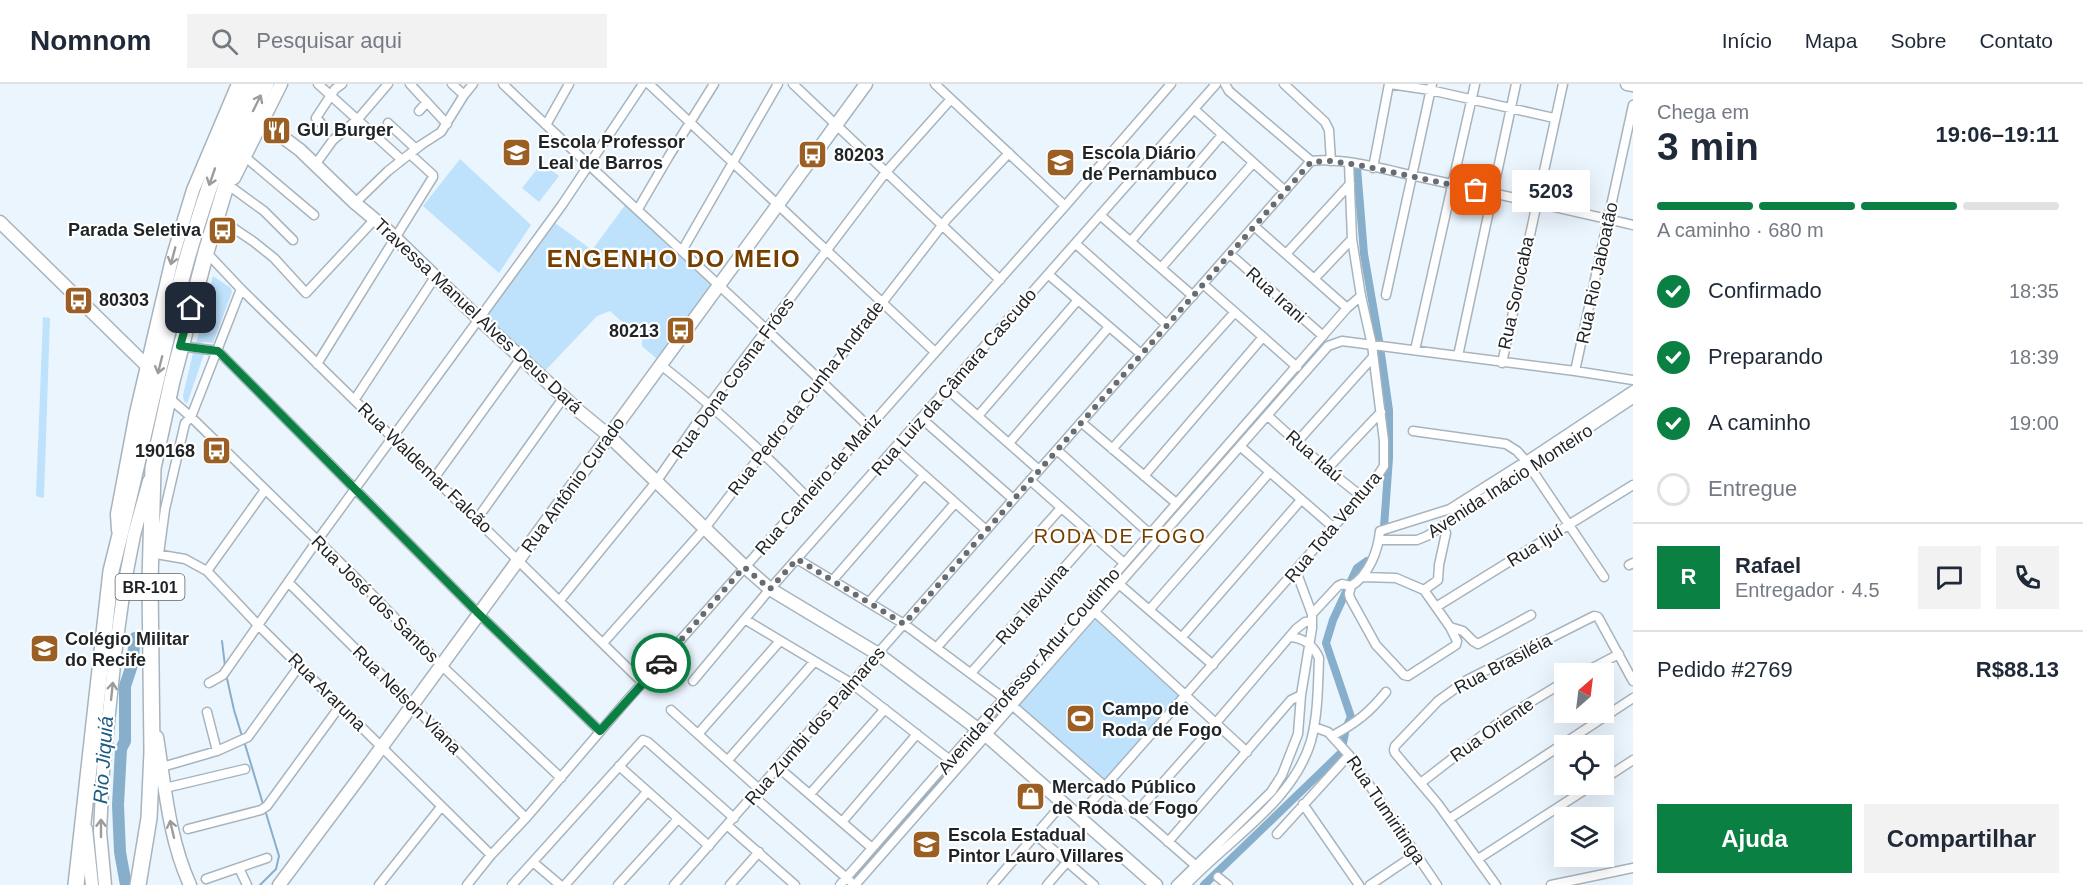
<!DOCTYPE html>
<html lang="pt">
<meta charset="utf-8">
<style>
body{margin:0;font-family:Arial,sans-serif;background:#f2f2f3;color:#1f2937;height:100vh;display:flex;flex-direction:column;font-size:22px;white-space:nowrap}
*{box-sizing:border-box;margin:0}
p{font-size:20px;color:#747a83}
.icon{flex:none;width:33px;height:33px;fill:none;stroke:currentColor;stroke-width:2;stroke-linecap:round;stroke-linejoin:round}
.map{position:relative;flex:1;overflow:hidden}
.panel{display:flex;flex-direction:column;background:#fff;width:450px}
.panel>*{flex:none}
.needle{width:39px;rotate:28deg}
.controls{position:absolute;left:1554px;top:579px;display:grid;gap:12px}
.controls a{display:grid;place-items:center;width:60px;height:60px;border-radius:0px;background:#fff;box-shadow:0 6px 24px #0002;font-size:30px}
.pin{position:absolute;display:grid;place-items:center;width:51px;height:51px;color:#fff;margin:-26px;border-radius:12px;box-shadow:0 3px 9px #0006}
.courier{position:absolute;display:grid;place-items:center;width:60px;height:60px;margin:-30px;border:4px solid #0b8043;border-radius:50%;background:#fff;color:#222;box-shadow:0 2px 8px #0007}
.bubble{position:absolute;height:42px;border-radius:0px;background:#fff;box-shadow:0 6px 24px #0002;font-size:20px;font-weight:700;line-height:42px;text-align:center}
.head em{font-style:normal;font-weight:700}
.head div{display:flex;flex-direction:column-reverse}
.head{display:flex;align-items:center;justify-content:space-between;height:102px;padding:0 24px}
h1{font-size:39px;font-weight:700;line-height:45px}
.bar{display:grid;grid-template-columns:repeat(4,1fr);gap:9px 6px;align-content:center;height:72px;padding:0 24px}
.bar i{height:8px;border-radius:4px;background:#e0e1e3}
.bar .active{background:#0b8043}
.bar p{grid-column:span 4}
.line{display:flex;align-items:center;gap:15px;padding:0 24px;border-top:2px solid #e0e1e3}
.line div{flex:1}
.round{display:grid;place-items:center;flex:none;width:63px;height:63px;border-radius:0px;background:#f2f2f3}
ol{padding:0 24px;list-style:none}
li{display:flex;align-items:center;gap:18px;height:66px}
li p{margin-inline-start:auto}
li .icon{padding:6px;border-radius:50%;background:#0b8043;color:#fff;stroke-width:4}
li:last-child{color:#747a83}
li i{width:33px;height:33px;border:3px solid #e0e1e3;border-radius:50%}
.cta{display:flex;gap:12px;margin-top:auto;padding:12px 24px}
.cta a{flex:1;height:69px;border-radius:0px;background:#0b8043;color:#fff;font-size:24px;font-weight:700;line-height:69px;text-align:center}
.cta a+a{background:#f2f2f3;color:#1f2937}
header{display:flex;align-items:center;gap:36px;box-sizing:border-box;height:84px;padding:0 30px;background:#fff;border-bottom:2px solid #e0e1e3}
header strong{font-size:28px}
nav{display:flex;gap:33px;margin-inline-start:auto;font-size:21px}
.search{width:420px;height:54px;background:#f2f2f3;display:flex;align-items:center;gap:15px;box-sizing:border-box;padding:0 21px;border-radius:0px;color:#747a83;font-size:22px}
main{display:flex;flex:1;min-height:0}
.map>svg:first-child{display:block}
</style>
<header>
<strong>Nomnom</strong>
<div class="search"><svg class="icon" aria-label="search" viewBox="0 0 24 24"><circle cx="10" cy="10" r="6"/><path d="M15 15l6 6"/></svg>Pesquisar aqui</div>
<nav><a>Início</a><a>Mapa</a><a>Sobre</a><a>Contato</a></nav>
</header>
<main>
<div class="map">
<svg width="1633" height="801" viewBox="0 0 1633 801">
<rect width="100%" height="100%" fill="#ebf5fd"/>
<path fill="#bee1fc" d="M460,75L531,141L499,189L423,122Z
M542,79L559,92L539,118L522,104Z
M626,120L710,198V202L657,275L642,262V256L610,227L597,232L543,289L484,233L551,136L592,166Z
M213,192L231,204L232,208L213,259L204,258L196,260Z
M43,233L50,234L44,412L43,414L36,412Z
M198,266L204,270L187,320L184,317L183,311L193,269Z
M1096,535L1182,611L1104,699L1018,622Z"/>
<g fill="none" stroke-linecap="round" stroke-linejoin="round">
<path stroke="#87aecb" stroke-width="2" d="M1065,554L1265,326
M222,557L225,582
M226,590L234,626L242,652
M986,644L1047,574
M244,657L263,720
M854,793L978,652
M260,801L276,785L279,772L265,726"/>
<path stroke="#87aecb" stroke-width="8" d="M1357,84L1364,170L1379,257
M1380,263L1389,326V374L1384,443
M1204,801L1341,669L1346,644L1351,633L1326,559L1333,536L1357,484L1367,477"/>
<path stroke="#87aecb" stroke-width="12" d="M126,801L120,768L118,721L121,665L125,657V602L132,581L135,554"/>
<defs>
<path id="street" d="M318,0L402,76
M410,0L447,40
M452,0L464,11
M503,0C624,116 749,226 869,343
M649,0L935,268
M793,0L1000,196
M935,0L1065,122
M1225,0L1229,7L1311,77C1345,73 1390,87 1424,94C1494,109 1563,125 1633,141
M1284,0L1325,38L1329,46L1331,77
M1390,0L1430,6L1554,34
M1194,25L1285,107
M419,27L427,18
M321,39L316,34L335,5L342,0
M388,39L416,65
M546,41L569,0
M244,72L314,131
M315,81L333,56L358,35L388,0
M1373,84L1389,0
M231,103L264,127L293,156
M355,119L388,87L421,61L441,48L464,11L473,0
M638,125L669,72L714,0
M1100,131L1193,212
M217,133L254,158L274,174L306,209L375,135
M1254,142L1347,224
M1131,157L1222,51
M1076,160L1167,241
M683,165L778,0
M206,168L241,205L643,599
M1230,170L1323,252
M1286,170L1350,100
M1161,184L1253,79
M1049,191L1141,270
M1315,194L1352,155
M1203,200L1297,283
M1386,211L1432,0
M180,262L218,267L479,530L600,647
M1415,266L1475,0
M1458,272L1516,0
M1502,279L1563,0
M317,280L433,93V91L410,70
M661,281C713,322 761,366 807,413
M1575,287L1633,21
M947,305L1039,386
M168,313L191,333L358,496L441,581L561,694
M355,315L435,193
M978,332L1078,216
M1268,332L1322,381L1361,412
M921,334L1013,415
M1081,338L1176,419
M1413,347L1506,360L1517,367L1526,377L1604,493
M1297,358L1373,273
M1009,359L1109,243
M1241,363L1333,443
M895,365L986,446
M1112,365L1235,228
M1057,366L1150,450
M1327,385L1381,328
M1144,392L1263,253
M435,393L521,274
M1030,396L1124,479
M477,435L564,313
M1379,456H1417L1427,452L1633,315
M150,469L185,475L207,487L258,541L491,771
M159,470L165,425L185,339L191,333L241,205
M797,475L904,540L1005,615
M1629,481L1633,479
M207,487L265,406
M1363,493L1396,494L1424,506L1450,543L1463,547L1473,557L1478,560L1531,531
M833,496L924,391
M288,498L526,734
M1119,500L1213,581
M1351,502C1369,491 1378,467 1380,447L1450,425L1526,377L1633,306
M1351,502L1349,510L1350,514L1376,561L1404,591L1408,592L1456,561L1457,557L1450,543
M1424,506L1438,496L1439,481L1446,449
M560,516L656,398L710,320L886,88L951,15
M870,517L955,419
M1436,523L1633,401
M1150,525L1270,388
M1095,528L1247,668
M1312,530L1338,502L1342,500L1351,502
M746,536L851,599L950,676
M1182,553L1301,416
M603,559L705,444L754,380L765,370L947,135L1009,69
M937,563L1061,424
M971,589L1093,451
M1581,590L1619,570
M693,597L770,505L1216,0
M209,599L223,591L317,457L562,121L643,0
M1013,622L1195,781
M671,626L759,705
M207,628L217,667
M1314,643L1328,648L1349,671L1437,801
M698,650L780,557
M1332,652C1356,639 1369,629 1386,608
M728,676L814,578
M619,682L709,762
M162,683L217,667L248,653L300,581
M779,684L872,764
M1604,695L1633,676
M1422,698L1506,633L1564,598
M165,704L245,685
M810,710L885,625
M753,712L850,797
M1303,720L1359,801
M1135,730L1215,640L1296,545L1305,538L1312,537
M1078,733L1374,397L1384,382V357L1372,261L1361,212L1352,155L1349,79
M1449,735L1633,614
M842,738L917,650
M728,742L795,801
M188,745L261,726L267,722L340,622
M1277,750L1349,671
M1036,751L1094,801
M1168,758L1291,616L1301,611
M1478,775L1594,700
M533,778L560,801
M239,784L247,801
M1218,793L1228,801
M206,795L267,774
M379,801L441,723
M467,801L491,771L526,734L622,622L1065,122L1171,0
M512,801L643,656L648,658L734,734
M565,801L647,708
M618,801L678,735
M674,801L1311,77
M730,801L759,768
M840,801L977,644L1046,569L1347,224L1361,212
M855,801L1328,262L1342,257L1575,287L1633,296
M992,801L1063,719
M1047,801L1067,778
M1176,801L1271,708L1282,691L1298,650L1301,611L1312,544V530L1296,487
M1186,801C1228,756 1293,718 1311,657C1318,631 1318,601 1319,574C1314,562 1304,554 1290,553
M1370,801L1416,770
M1496,801L1438,720L1395,669L1394,666L1395,662L1438,617L1467,596L1594,532L1598,533L1633,597
M1551,801L1633,784"/>
<path id="secondary" d="M1627,0L1633,1
M261,37L300,66L355,119L385,144L479,235L580,328L608,351L745,483L770,505L878,570L987,652L1156,801
M234,94L281,0
M0,138L147,282
M118,446L117,430L136,329L172,175L193,106L238,0
M279,801L359,694L866,0"/>
<path id="primary" d="M157,653C165,703 169,755 190,801
M86,745L92,801
M105,801L100,748L103,686L116,562L125,497L134,451L149,397"/>
<path id="highway" d="M76,801L111,487L116,467C156,310 181,147 251,0
M138,801L149,734L152,668L150,499L153,384L172,297L206,168L234,75L250,33L266,0"/>
</defs>
<use href="#street" stroke="#a8b4bd" stroke-width="11"/>
<use href="#secondary" stroke="#a8b4bd" stroke-width="15"/>
<use href="#primary" stroke="#a8b4bd" stroke-width="15"/>
<use href="#highway" stroke="#a8b4bd" stroke-width="18"/>
<use href="#street" stroke="#fff" stroke-width="8"/>
<use href="#secondary" stroke="#fff" stroke-width="12"/>
<use href="#primary" stroke="#fff" stroke-width="12"/>
<use href="#highway" stroke="#fff" stroke-width="15"/>
</g>
<defs><path id="oneway-shaft" d="M-6 0H5M1.5-3L5.5 0L1.5 3" fill="none" stroke-width="1.6" stroke-linecap="round" stroke-linejoin="round" transform="scale(1.5)"/></defs>
<g stroke="#9a9c9d">
<use href="#oneway-shaft" transform="translate(257 19) rotate(-64)"/>
<use href="#oneway-shaft" transform="translate(212 93) rotate(109)"/>
<use href="#oneway-shaft" transform="translate(173 172) rotate(105)"/>
<use href="#oneway-shaft" transform="translate(160 281) rotate(104)"/>
<use href="#oneway-shaft" transform="translate(112 607) rotate(-84)"/>
<use href="#oneway-shaft" transform="translate(101 744) rotate(-90)"/>
<use href="#oneway-shaft" transform="translate(172 745) rotate(-103)"/>
</g>
<g fill="none" stroke-linecap="round" stroke-linejoin="round">
<path stroke="#666c71" stroke-width="6" stroke-dasharray="0 10.8" d="M661,579L744,483L770,505L797,475L904,540L1311,78L1331,77L1358,81L1476,106"/>
<path stroke="#0b8043" stroke-width="8" d="M191,224L180,262L218,267L479,530L600,647L661,579"/>
</g>
<defs>
<symbol id="restaurant-square" viewBox="-11 -11 22 22"><rect x="-9" y="-9" width="18" height="18" rx="4" fill="#9b5e23" stroke="#fff"/><path d="M-5-6h1v4h1v-4h1v4h1v-4h1v5L-1.5 .5V6h-2V.5L-5-1ZM5-6V6H3V1.5H1.5Q1.5-4 5-6Z" fill="#fff"/></symbol>
<symbol id="school-square" viewBox="-11 -11 22 22"><rect x="-9" y="-9" width="18" height="18" rx="4" fill="#9b5e23" stroke="#fff"/><path d="M0-5L7-2L0 1L-7-2ZM-4 1L0 2.5L4 1V4Q0 6-4 4Z" fill="#fff"/></symbol>
<symbol id="bus-square" viewBox="-11 -11 22 22"><rect x="-9" y="-9" width="18" height="18" rx="4" fill="#9b5e23" stroke="#fff"/><path d="M-5-6H5V4H4V6H2V4H-2V6H-4V4H-5ZM-3.5-4V0h7V-4ZM-3.5 1.2v1.5H-2V1.2ZM2 1.2v1.5H3.5V1.2Z" fill="#fff"/></symbol>
<symbol id="stadium-square" viewBox="-11 -11 22 22"><rect x="-9" y="-9" width="18" height="18" rx="4" fill="#9b5e23" stroke="#fff"/><path d="M0-5a6.5 5 0 1 0 0 10a6.5 5 0 1 0 0-10ZM-3.5-1.8h7v3.6h-7Z" fill="#fff"/></symbol>
<symbol id="shop-square" viewBox="-11 -11 22 22"><rect x="-9" y="-9" width="18" height="18" rx="4" fill="#9b5e23" stroke="#fff"/><path d="M-5-2.5h2.3a2.7 3.5 0 0 1 5.4 0H5L5.5 6h-11ZM-1.5-2.5h3a1.5 2.3 0 0 0-3 0Z" fill="#fff"/></symbol>
</defs>
<g fill-rule="evenodd">
<use href="#restaurant-square" x="260" y="30" width="33" height="33"/>
<use href="#school-square" x="500" y="52" width="33" height="33"/>
<use href="#bus-square" x="796" y="54" width="33" height="33"/>
<use href="#school-square" x="1044" y="62" width="33" height="33"/>
<use href="#bus-square" x="206" y="130" width="33" height="33"/>
<use href="#bus-square" x="62" y="200" width="33" height="33"/>
<use href="#bus-square" x="664" y="230" width="33" height="33"/>
<use href="#bus-square" x="200" y="350" width="33" height="33"/>
<use href="#school-square" x="28" y="548" width="33" height="33"/>
<use href="#stadium-square" x="1064" y="618" width="33" height="33"/>
<use href="#shop-square" x="1014" y="696" width="33" height="33"/>
<use href="#school-square" x="910" y="744" width="33" height="33"/>
</g>
<g text-anchor="middle" stroke-width="4.5" stroke-linejoin="round" paint-order="stroke">
<rect fill="#fff" stroke="#626567" stroke-width="1.5" x="115.5" y="490" width="69" height="26" rx="4.5"/>
<g font-size="16" font-weight="bold" fill="#1e2326">
<text x="150" y="509">BR-101</text>
</g>
<g font-size="18" font-weight="bold" fill="#1e2326" stroke="#fff" text-anchor="start">
<text x="297" y="52">GUI Burger</text>
<text x="538" y="64">Escola Professor<tspan x="538" dy="21">Leal de Barros</tspan></text>
<text x="1082" y="75">Escola Diário<tspan x="1082" dy="21">de Pernambuco</tspan></text>
<text x="834" y="77">80203</text>
<text x="201" y="152" text-anchor="end">Parada Seletiva</text>
<text x="99" y="222">80303</text>
<text x="659" y="253" text-anchor="end">80213</text>
<text x="195" y="373" text-anchor="end">190168</text>
<text x="65" y="561">Colégio Militar<tspan x="65" dy="21">do Recife</tspan></text>
<text x="1102" y="631">Campo de<tspan x="1102" dy="21">Roda de Fogo</tspan></text>
<text x="1052" y="709">Mercado Público<tspan x="1052" dy="21">de Roda de Fogo</tspan></text>
<text x="948" y="757">Escola Estadual<tspan x="948" dy="21">Pintor Lauro Villares</tspan></text>
</g>
<g font-size="18" fill="#1e2326" stroke="#fff">
<text transform="translate(1597 189) rotate(-78)" y="6">Rua Rio Jaboatão</text>
<text transform="translate(1516 209) rotate(-78)" y="6">Rua Sorocaba</text>
<text transform="translate(1276 211) rotate(42)" y="6">Rua Irani</text>
<text transform="translate(478 232) rotate(43)" y="6">Travessa Manuel Alves Deus Dará</text>
<text transform="translate(733 294) rotate(-54)" y="6">Rua Dona Cosma Fróes</text>
<text transform="translate(954 298) rotate(-49)" y="6">Rua Luiz da Câmara Cascudo</text>
<text transform="translate(806 314) rotate(-52)" y="6">Rua Pedro da Cunha Andrade</text>
<text transform="translate(1314 372) rotate(41)" y="6">Rua Itaú</text>
<text transform="translate(425 384) rotate(44)" y="6">Rua Waldemar Falcão</text>
<text transform="translate(1510 397) rotate(-33)" y="6">Avenida Inácio Monteiro</text>
<text transform="translate(818 400) rotate(-49)" y="6">Rua Carneiro de Mariz</text>
<text transform="translate(573 401) rotate(-54)" y="6">Rua Antônio Curado</text>
<text transform="translate(1333 443) rotate(-50)" y="6">Rua Tota Ventura</text>
<text transform="translate(1535 462) rotate(-32)" y="6">Rua Ijuí</text>
<text transform="translate(375 515) rotate(45)" y="6">Rua José dos Santos</text>
<text transform="translate(1032 520) rotate(-49)" y="6">Rua Ilexuina</text>
<text transform="translate(1503 580) rotate(-28)" y="6">Rua Brasiléia</text>
<text transform="translate(1029 587) rotate(-49)" y="6">Avenida Professor Artur Coutinho</text>
<text transform="translate(327 608) rotate(45)" y="6">Rua Araruna</text>
<text transform="translate(407 616) rotate(45)" y="6">Rua Nelson Viana</text>
<text transform="translate(815 642) rotate(-49)" y="6">Rua Zumbi dos Palmares</text>
<text transform="translate(1492 646) rotate(-35)" y="6">Rua Oriente</text>
<text transform="translate(1386 726) rotate(56)" y="6">Rua Tumiritinga</text>
</g>
<g font-size="20" letter-spacing="1.5" fill="#753f00" stroke="#fff">
<text x="1120" y="459">RODA DE FOGO</text>
</g>
<g font-size="20" font-style="italic" fill="#1c5b82" stroke="#fff">
<text transform="translate(103 676) rotate(-86)" y="7">Rio Jiquiá</text>
</g>
<g font-size="24" font-weight="bold" letter-spacing="1.5" fill="#753f00" stroke="#fff">
<text x="674" y="183">ENGENHO DO MEIO</text>
</g>
</g>
</svg>
<div class="controls">
<a><svg class="needle" viewBox="-14 -14 28 28"><path d="M0-13l5 13h-10z" fill="#e53935"/><path d="M0 13l5-13h-10z" fill="#747a83"/></svg></a>
<a><svg class="icon" aria-label="locate" viewBox="0 0 24 24"><circle cx="12" cy="12" r="6"/><path d="M12 2v4M12 18v4M2 12h4M18 12h4"/></svg></a>
<a><svg class="icon" aria-label="layers" viewBox="0 0 24 24"><path d="M12 4l9 5-9 5-9-5zM3 14l9 5 9-5"/></svg></a>
</div>
<div class="pin" style="left:1476px;top:106px;background:#ea580c"><svg class="icon" aria-label="bag" viewBox="0 0 24 24"><path d="M5 8h14l-1 12H6zM9 8a3 3 0 0 1 6 0"/></svg></div>
<div class="pin" style="left:191px;top:224px;background:#1f2937"><svg class="icon" aria-label="home" viewBox="0 0 24 24"><path d="M3 11l9-7 9 7M6 9v11h12V9"/></svg></div>
<div class="courier" style="left:661px;top:579px"><svg class="icon" aria-label="car" viewBox="0 0 24 24"><path d="M5 17H2v-5l4-1 3-4h7l3 4 3 1v5h-3M9 17h6M6 11h13"/><circle cx="7" cy="17" r="2"/><circle cx="17" cy="17" r="2"/></svg></div>
<div class="bubble" style="left:1512px;top:86px;width:78px">5203</div>
</div>
<section class="panel">
<div class="head"><div><h1>3 min</h1><p>Chega em</p></div><em>19:06–19:11</em></div>
<div class="bar"><i class="active"></i><i class="active"></i><i class="active"></i><i></i><p>A caminho · 680 m</p></div>
<ol>
<li><svg class="icon" aria-label="check" viewBox="0 0 24 24"><path d="M5 12l5 5 9-10"/></svg>Confirmado<p>18:35</p></li>
<li><svg class="icon" aria-label="check" viewBox="0 0 24 24"><path d="M5 12l5 5 9-10"/></svg>Preparando<p>18:39</p></li>
<li><svg class="icon" aria-label="check" viewBox="0 0 24 24"><path d="M5 12l5 5 9-10"/></svg>A caminho<p>19:00</p></li>
<li><i></i>Entregue</li>
</ol>
<div class="line" style="height:108px"><b class="round" style="background:#0b8043;color:#fff">R</b><div><b>Rafael</b><p>Entregador · 4.5</p></div><a class="round"><svg class="icon" aria-label="chat" viewBox="0 0 24 24"><path d="M4 5h16v11H9l-5 4z"/></svg></a><a class="round"><svg class="icon" aria-label="phone" viewBox="0 0 24 24"><path d="M5 4h4l2 5-3 2q2 4 5 5l2-3 5 2v4C11 20 4 13 5 4z"/></svg></a></div>
<div class="line" style="height:78px"><div>Pedido #2769</div><b>R$88.13</b></div>
<div class="cta"><a>Ajuda</a><a>Compartilhar</a></div>
</section>
</main>
